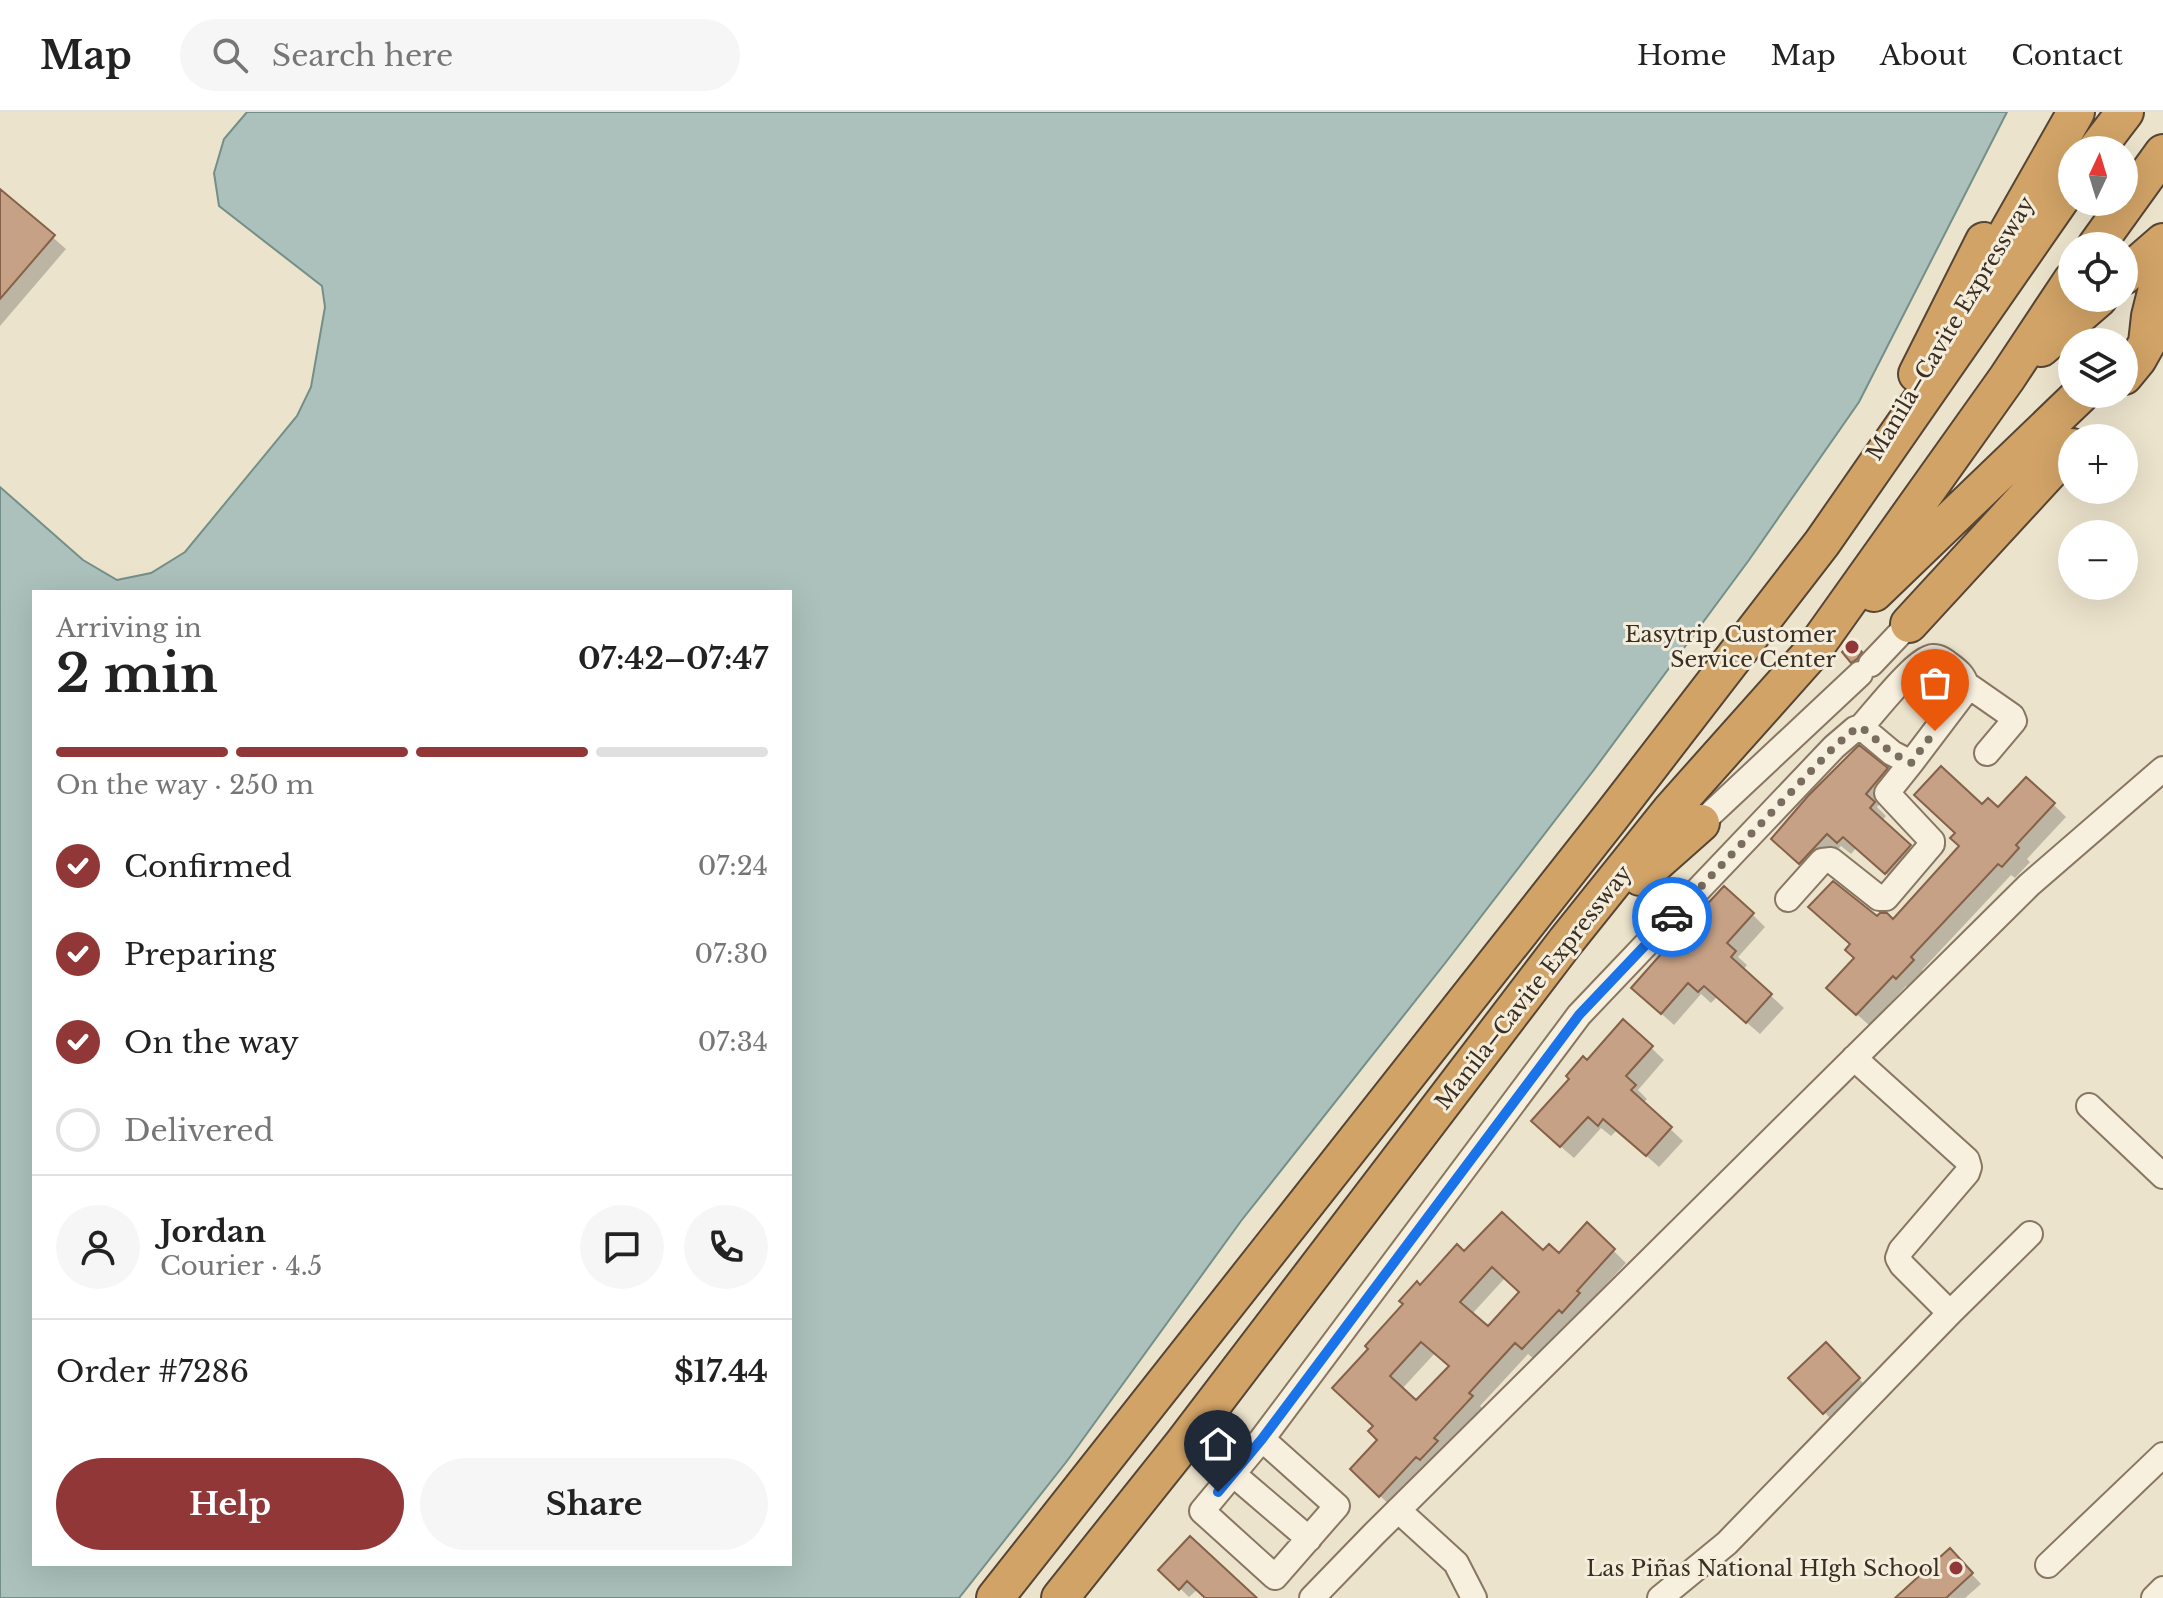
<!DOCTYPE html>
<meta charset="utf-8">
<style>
body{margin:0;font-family:"Libre Baskerville",serif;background:#f6f6f6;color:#222;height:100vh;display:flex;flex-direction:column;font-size:30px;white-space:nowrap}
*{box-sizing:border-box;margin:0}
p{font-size:26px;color:#767676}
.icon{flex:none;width:44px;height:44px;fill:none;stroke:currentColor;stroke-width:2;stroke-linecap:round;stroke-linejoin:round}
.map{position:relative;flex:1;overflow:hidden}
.details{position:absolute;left:32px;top:478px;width:760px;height:976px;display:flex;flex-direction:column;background:#fff;border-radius:0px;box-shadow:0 8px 32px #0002}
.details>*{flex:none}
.needle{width:52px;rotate:4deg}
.buttons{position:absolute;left:2058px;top:24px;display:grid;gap:16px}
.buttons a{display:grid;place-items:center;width:80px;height:80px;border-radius:50%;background:#fff;box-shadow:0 8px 32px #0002;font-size:40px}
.pin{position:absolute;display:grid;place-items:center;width:68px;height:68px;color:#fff;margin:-82px -34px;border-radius:50% 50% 50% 0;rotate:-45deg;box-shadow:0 0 8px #0007}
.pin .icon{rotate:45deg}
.courier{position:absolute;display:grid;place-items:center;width:80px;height:80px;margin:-40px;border:6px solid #1a73e8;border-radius:50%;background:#fff;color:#222;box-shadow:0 2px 10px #0007}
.head em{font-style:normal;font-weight:700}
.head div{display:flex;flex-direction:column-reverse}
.head{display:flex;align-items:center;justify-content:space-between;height:136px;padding:0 24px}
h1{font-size:52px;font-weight:700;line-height:60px}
.bar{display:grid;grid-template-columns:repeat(4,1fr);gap:12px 8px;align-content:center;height:96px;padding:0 24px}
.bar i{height:10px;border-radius:6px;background:#e0e0e0}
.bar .on{background:#913737}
.bar p{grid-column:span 4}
.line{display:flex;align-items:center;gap:20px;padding:0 24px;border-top:2px solid #e0e0e0}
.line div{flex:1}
.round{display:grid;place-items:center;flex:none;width:84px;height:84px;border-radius:42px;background:#f6f6f6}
ol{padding:0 24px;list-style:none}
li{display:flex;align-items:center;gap:24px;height:88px}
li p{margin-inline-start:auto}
li .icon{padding:8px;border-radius:50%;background:#913737;color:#fff;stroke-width:4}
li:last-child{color:#767676}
li i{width:44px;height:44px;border:4px solid #e0e0e0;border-radius:50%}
.cta{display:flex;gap:16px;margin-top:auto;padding:16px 24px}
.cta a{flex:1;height:92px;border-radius:48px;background:#913737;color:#fff;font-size:32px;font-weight:700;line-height:92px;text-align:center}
.cta a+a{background:#f6f6f6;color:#222}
header{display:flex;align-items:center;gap:48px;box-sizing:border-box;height:112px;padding:0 40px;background:#fff;border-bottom:2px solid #e0e0e0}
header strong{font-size:38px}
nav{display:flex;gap:44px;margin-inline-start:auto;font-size:28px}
.search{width:560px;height:72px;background:#f6f6f6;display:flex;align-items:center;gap:20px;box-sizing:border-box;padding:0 28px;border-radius:44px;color:#767676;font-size:30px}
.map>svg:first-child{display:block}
</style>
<header>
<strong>Map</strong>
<div class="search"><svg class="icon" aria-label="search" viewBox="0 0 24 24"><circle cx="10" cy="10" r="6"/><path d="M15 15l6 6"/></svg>Search here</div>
<nav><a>Home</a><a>Map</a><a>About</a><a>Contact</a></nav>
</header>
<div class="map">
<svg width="2163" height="1486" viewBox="0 0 2163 1486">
<rect width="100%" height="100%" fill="#ece3cc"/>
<path fill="#acc1bb" stroke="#738f88" stroke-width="2" fill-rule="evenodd" d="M247,0H2007L1859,290L1749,448L1593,659L1446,850L1241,1109L1067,1349L959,1486H0V375L83,448L117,468L151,461L185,440L297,304L311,275L325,195L322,174L219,94L214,61L224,27ZM34,480H790V1452H34Z"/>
<path fill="#0003" fill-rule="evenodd" d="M0,79L66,137L0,214Z
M1853,533L1863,544L1859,549L1854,552L1845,540Z
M1887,657L1899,670L1877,695L1886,704L1882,709L1922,747L1899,773L1856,736L1851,742L1841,734L1813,763L1786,739Z
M2053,692L2066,705L2027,747L2030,750L2015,766L2011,763L1922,858L1925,862L1910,878L1906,874L1870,914L1841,888L1856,847L1877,807L1893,810L1961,735L1982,695L1998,698Z
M1752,802L1765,815L1738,845L1747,853L1743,858L1784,896L1760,922L1717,885L1711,891L1701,882L1674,913L1646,888Z
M1624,910L1664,948L1638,978L1647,987L1643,991L1683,1029L1659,1055L1617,1018L1611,1024L1601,1016L1574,1046L1546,1022L1587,951Z
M1587,1113L1626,1151L1588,1192L1591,1195L1535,1248L1528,1242L1480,1294L1484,1298L1393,1396L1365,1370L1380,1328L1375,1314L1347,1289L1420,1176L1465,1142L1543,1141L1559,1143ZM1505,1166L1522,1181L1488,1217L1472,1202ZM1435,1241L1450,1255L1417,1291L1402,1277Z
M1826,1233L1868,1276L1833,1309L1791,1266Z
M1950,1439L1981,1472L1965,1486H1898Z
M1161,1458L1254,1486H1208L1198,1477L1189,1485Z"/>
<path fill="#c6a186" stroke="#856149" stroke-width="2" fill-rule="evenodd" d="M0,77L55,123L0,187Z
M1853,530L1862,540L1857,547L1851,551L1842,540Z
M1859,633L1888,656L1866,682L1875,690L1870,696L1911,733L1885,762L1843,725L1837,731L1827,722L1799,752L1771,727L1808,684Z
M1941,654L1982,692L1988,686L1998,695L2026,665L2055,691L2016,733L2019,736L2002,755L1998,752L1911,845L1914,848L1896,867L1893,864L1856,903L1826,876L1854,846L1845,838L1850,832L1808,795L1833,769L1877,804L1880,801H1887L1893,807L1959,734L1950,726L1955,721L1914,683Z
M1724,774L1754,801L1727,831L1736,839L1731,845L1772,882L1746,911L1704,874L1698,880L1688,871L1661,902L1631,876L1669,833L1668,832L1686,813L1687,814Z
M1623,907L1653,934L1626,964L1636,973L1631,978L1672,1015L1646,1044L1603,1007L1598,1014L1588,1005L1560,1035L1531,1009L1569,967L1566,964L1583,944L1587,948Z
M1502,1100L1543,1138L1549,1132L1559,1141L1587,1110L1615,1137L1577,1179L1580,1181L1562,1201L1559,1198L1522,1237L1515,1231L1469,1281L1473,1284L1434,1326L1438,1329L1420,1348L1416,1345L1379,1385L1350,1357L1377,1328L1368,1319L1373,1314L1332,1276L1368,1237L1365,1234L1403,1192L1399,1189L1417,1169L1420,1173L1457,1132L1464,1139ZM1492,1155L1519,1180L1488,1214L1460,1190ZM1421,1230L1449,1254L1416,1288L1390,1264Z
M1826,1230L1860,1266L1823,1302L1788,1266Z
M1190,1424L1257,1486H1205L1187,1469L1179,1478L1158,1458Z
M1950,1436L1973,1461L1946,1486H1895Z"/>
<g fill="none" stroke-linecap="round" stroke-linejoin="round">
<defs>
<path id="minor" d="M1871,552L1909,512
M1911,651L1964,581L1966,572
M1701,711L1860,562
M1788,787L1822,749L1831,748L1879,786H1886L1932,732V729L1887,681L1911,651L1892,641L1861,615
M1854,946L1967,1048L1969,1055L1967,1061L1901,1138L1898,1146L1902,1153L1950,1201
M2089,994L2163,1064
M1262,1327L1337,1394L1275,1465L1202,1399L1262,1327L1579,903L1834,635L1855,617L1861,615C1874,601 1917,545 1933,545C1940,545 1945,549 1950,553C1958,559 1963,563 1966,572L2012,604L2014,609L1987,641
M1233,1362L1309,1427
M1398,1398L1456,1451L1474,1486
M2048,1453L2163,1343
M1312,1486L1373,1423L2029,773L2163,657
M1660,1486L1727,1431L1950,1201L2030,1122
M2154,1486L2163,1477"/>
<path id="highway" d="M2096,38L2125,0
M2096,134L2163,41
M1984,162L2076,0
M2124,164L2163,130
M2041,236L2099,186
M1917,262L1984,129
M2124,264L2138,247L2147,231L2150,204L2157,176L2163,164
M1874,481L2081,282
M1909,512L2072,335
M1640,765L1701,711
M995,1486L1610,706L1822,431L2072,71
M1060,1486L1182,1333L1566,829L1671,698L1812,540L2007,266L2072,168"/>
</defs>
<use href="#minor" stroke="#887661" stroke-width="28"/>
<use href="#highway" stroke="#564535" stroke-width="40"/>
<use href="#minor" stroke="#f7f0df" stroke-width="24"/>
<use href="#highway" stroke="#d1a367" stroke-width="36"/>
</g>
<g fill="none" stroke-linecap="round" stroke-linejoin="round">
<path stroke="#786d5e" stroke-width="8" stroke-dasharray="0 14.4" d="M1672,805L1834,635L1855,617L1861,615L1892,641L1911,651L1935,619"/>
<path stroke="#1a73e8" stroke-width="10" d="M1218,1380L1262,1327L1579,903L1672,805"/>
</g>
<g fill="#913737" stroke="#f4eddb" stroke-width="3">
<circle cx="1852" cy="535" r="8"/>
<circle cx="1956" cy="1456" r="8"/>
</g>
<g text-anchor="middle" stroke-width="6" stroke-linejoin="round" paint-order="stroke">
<g font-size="22" fill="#3a2e23" stroke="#f4eddb">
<text transform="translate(1950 216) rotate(-59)" y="8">Manila–Cavite Expressway</text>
<text transform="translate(1533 875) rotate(-52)" y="8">Manila–Cavite Expressway</text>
</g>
<g font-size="22" fill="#3a2e23" stroke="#f4eddb" text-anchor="end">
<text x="1836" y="530">Easytrip Customer<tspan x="1836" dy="25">Service Center</tspan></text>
<text x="1940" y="1464">Las Piñas National HIgh School</text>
</g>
</g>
</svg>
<div class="buttons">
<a><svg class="needle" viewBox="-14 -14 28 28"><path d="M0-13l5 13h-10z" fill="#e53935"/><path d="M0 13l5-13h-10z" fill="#767676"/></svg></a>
<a><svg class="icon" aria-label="locate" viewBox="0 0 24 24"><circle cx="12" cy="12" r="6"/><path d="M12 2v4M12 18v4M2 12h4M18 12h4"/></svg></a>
<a><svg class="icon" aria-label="layers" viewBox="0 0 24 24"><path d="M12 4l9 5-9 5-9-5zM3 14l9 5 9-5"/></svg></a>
<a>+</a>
<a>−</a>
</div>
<div class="pin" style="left:1935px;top:619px;background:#ea580c"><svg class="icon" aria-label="bag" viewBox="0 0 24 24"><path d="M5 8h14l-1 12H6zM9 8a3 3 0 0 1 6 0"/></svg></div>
<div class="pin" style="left:1218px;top:1380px;background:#1f2937"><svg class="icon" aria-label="home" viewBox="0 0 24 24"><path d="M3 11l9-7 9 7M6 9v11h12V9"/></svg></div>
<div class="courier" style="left:1672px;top:805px"><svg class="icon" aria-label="car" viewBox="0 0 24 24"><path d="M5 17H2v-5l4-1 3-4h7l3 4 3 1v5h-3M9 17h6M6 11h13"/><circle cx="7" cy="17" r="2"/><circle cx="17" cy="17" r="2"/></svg></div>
<section class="details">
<div class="head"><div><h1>2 min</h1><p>Arriving in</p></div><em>07:42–07:47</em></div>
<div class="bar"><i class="on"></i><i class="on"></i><i class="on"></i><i></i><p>On the way · 250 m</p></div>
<ol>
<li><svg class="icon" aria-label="check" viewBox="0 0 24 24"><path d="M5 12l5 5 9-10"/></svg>Confirmed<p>07:24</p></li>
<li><svg class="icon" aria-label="check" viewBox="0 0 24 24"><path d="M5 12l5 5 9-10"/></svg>Preparing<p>07:30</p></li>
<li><svg class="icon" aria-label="check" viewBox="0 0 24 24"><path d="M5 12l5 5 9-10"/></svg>On the way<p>07:34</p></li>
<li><i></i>Delivered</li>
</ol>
<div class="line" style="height:144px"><a class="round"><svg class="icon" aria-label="person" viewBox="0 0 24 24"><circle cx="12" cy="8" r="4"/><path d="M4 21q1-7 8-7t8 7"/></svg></a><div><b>Jordan</b><p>Courier · 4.5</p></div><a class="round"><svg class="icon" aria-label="chat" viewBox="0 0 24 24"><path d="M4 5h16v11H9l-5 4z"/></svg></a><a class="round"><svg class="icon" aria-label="phone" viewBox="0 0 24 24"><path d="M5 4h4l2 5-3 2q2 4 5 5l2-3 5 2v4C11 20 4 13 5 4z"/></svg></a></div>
<div class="line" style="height:104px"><div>Order #7286</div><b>$17.44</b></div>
<div class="cta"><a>Help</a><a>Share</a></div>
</section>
</div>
